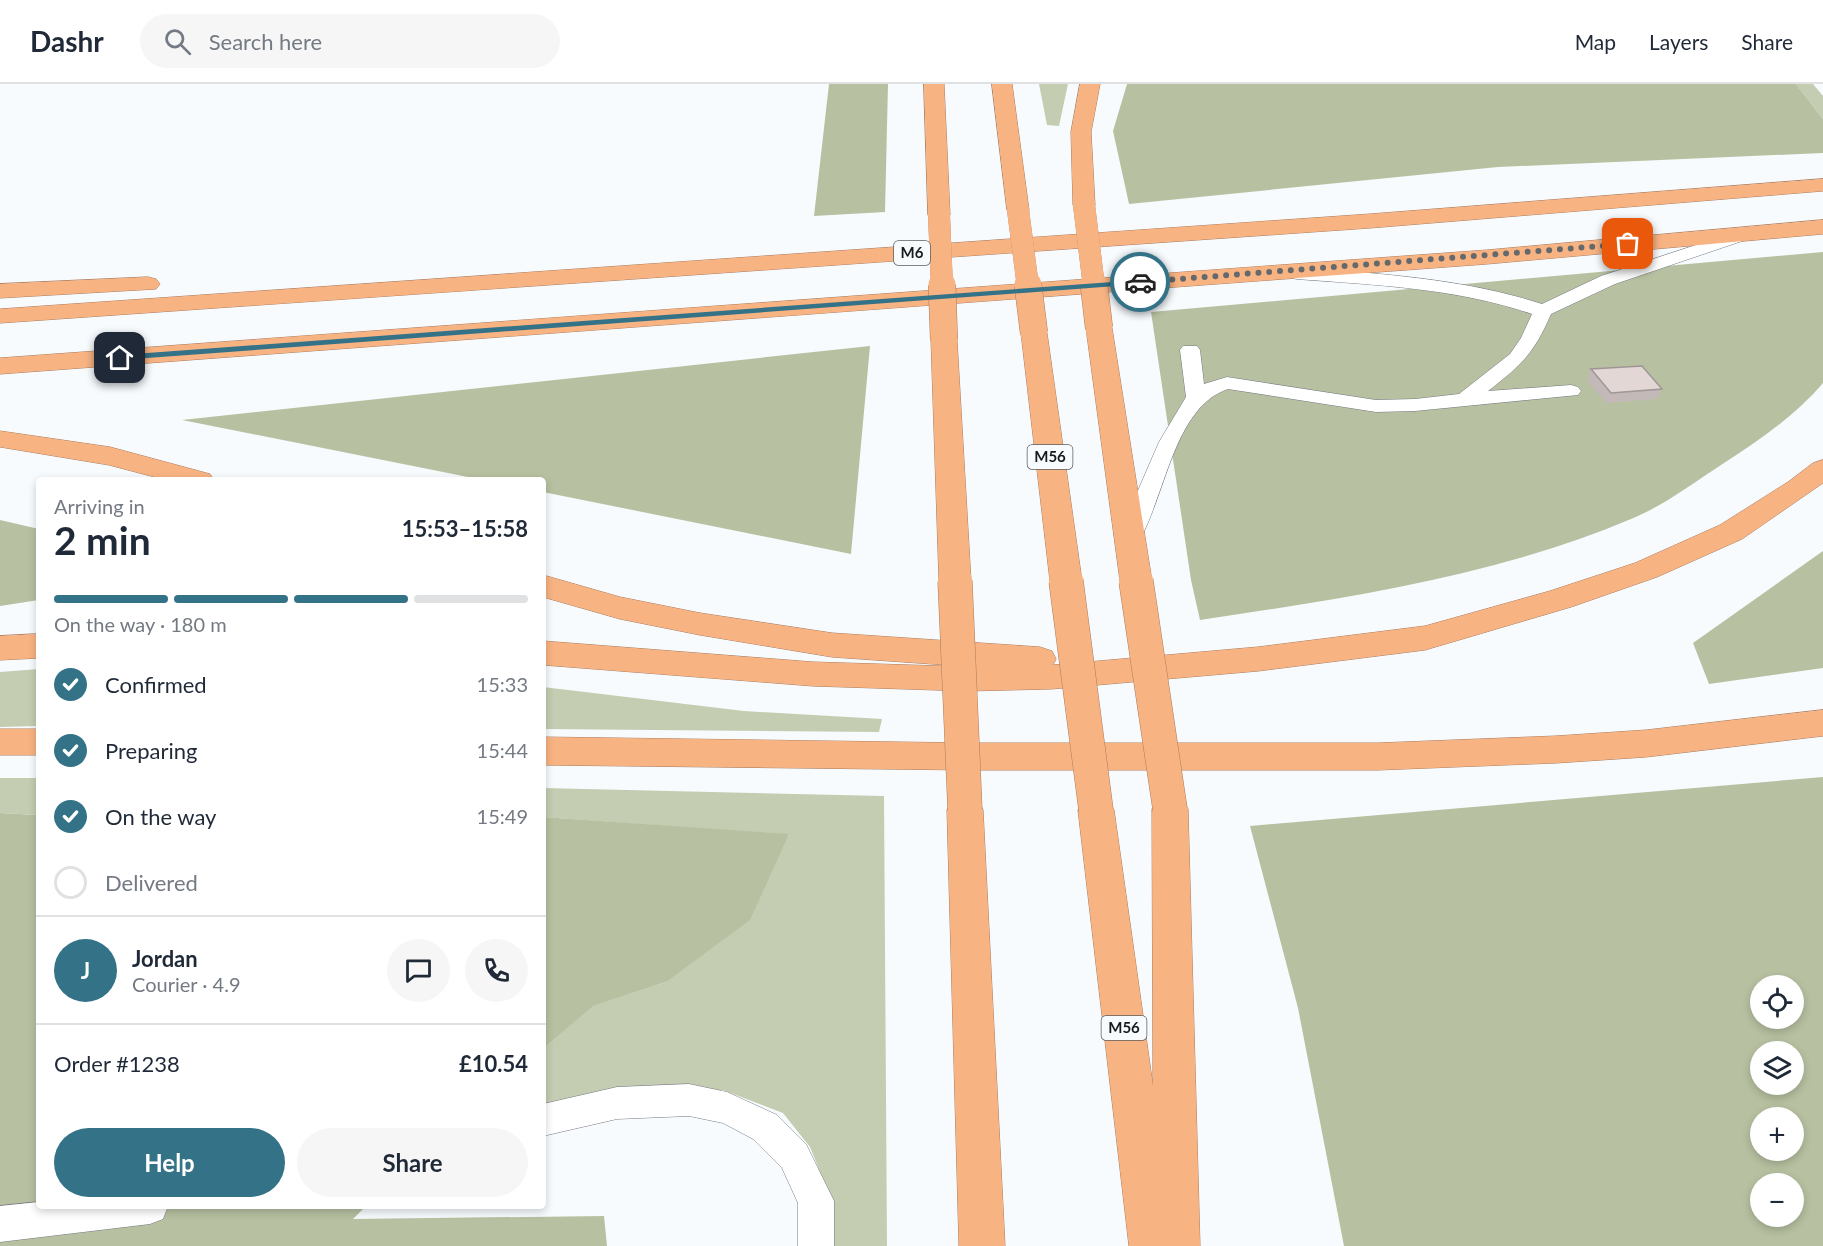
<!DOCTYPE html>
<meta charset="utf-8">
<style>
body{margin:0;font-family:Lato,sans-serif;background:#f6f6f7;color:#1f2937;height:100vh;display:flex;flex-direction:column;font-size:22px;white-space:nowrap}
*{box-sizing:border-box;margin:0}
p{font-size:20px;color:#747a83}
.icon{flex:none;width:33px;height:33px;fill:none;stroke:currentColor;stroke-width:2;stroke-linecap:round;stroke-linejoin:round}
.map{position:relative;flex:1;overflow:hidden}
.drawer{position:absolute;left:36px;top:393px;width:510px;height:732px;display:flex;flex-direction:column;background:#fff;border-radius:6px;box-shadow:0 3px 9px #0003}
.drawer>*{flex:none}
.buttons{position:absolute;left:1750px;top:891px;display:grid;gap:12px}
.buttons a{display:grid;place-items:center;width:54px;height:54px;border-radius:50%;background:#fff;box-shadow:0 3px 9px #0003;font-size:30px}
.pin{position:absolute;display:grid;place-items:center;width:51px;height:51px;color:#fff;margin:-26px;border-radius:12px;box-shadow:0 3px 9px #0006}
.courier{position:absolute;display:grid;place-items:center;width:60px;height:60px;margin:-30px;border:4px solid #337287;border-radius:50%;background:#fff;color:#222;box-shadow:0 2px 8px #0007}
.summary em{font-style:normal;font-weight:700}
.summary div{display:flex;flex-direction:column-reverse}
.summary{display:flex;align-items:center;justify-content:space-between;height:102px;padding:0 18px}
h1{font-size:39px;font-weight:700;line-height:45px}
.bar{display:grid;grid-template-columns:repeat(4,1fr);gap:9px 6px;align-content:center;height:72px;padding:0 18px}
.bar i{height:8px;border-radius:4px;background:#e0e1e3}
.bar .selected{background:#337287}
.bar p{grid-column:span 4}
.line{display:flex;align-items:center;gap:15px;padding:0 18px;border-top:2px solid #e0e1e3}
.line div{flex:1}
.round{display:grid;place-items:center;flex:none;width:63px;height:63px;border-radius:32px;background:#f6f6f7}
ol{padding:0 18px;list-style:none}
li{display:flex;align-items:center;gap:18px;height:66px}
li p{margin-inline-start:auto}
li .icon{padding:6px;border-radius:50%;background:#337287;color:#fff;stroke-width:4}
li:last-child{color:#747a83}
li i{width:33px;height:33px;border:3px solid #e0e1e3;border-radius:50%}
.primary-button{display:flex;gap:12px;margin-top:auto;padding:12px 18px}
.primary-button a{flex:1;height:69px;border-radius:36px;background:#337287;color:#fff;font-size:24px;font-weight:700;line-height:69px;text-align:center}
.primary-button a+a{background:#f6f6f7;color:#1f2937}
header{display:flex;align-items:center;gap:36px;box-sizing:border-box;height:84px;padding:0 30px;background:#fff;border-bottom:2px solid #e0e1e3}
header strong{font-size:28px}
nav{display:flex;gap:33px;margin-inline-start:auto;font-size:21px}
.search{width:420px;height:54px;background:#f6f6f7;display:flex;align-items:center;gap:15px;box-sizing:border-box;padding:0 21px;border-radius:33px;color:#747a83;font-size:22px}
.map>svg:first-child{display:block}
</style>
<header>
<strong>Dashr</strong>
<div class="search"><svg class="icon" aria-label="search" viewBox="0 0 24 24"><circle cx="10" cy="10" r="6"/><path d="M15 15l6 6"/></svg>Search here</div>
<nav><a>Map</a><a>Layers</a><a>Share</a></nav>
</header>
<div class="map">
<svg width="1823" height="1162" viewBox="0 0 1823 1162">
<rect width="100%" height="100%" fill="#f8fbfe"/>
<path fill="#c4cdb1" d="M1039,0H1068L1059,42L1047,41Z
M1796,0H1813L1823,12V35Z
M39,585V642L0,643V588Z
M543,603L744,627L882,635L879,648L543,645Z
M0,694H39V731L0,729Z
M543,704L884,712L887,1162H834L831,1115L810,1063L783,1029L723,1006L620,1009L543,1024V965L592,922L666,898L789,751L543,733Z"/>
<path fill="#b7c1a1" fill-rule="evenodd" d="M829,0H888L885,128L814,132Z
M1127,0H1796L1823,35V69L1498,83L1129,120L1113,47Z
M1823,168V299C1795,332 1757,358 1721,381C1692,400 1663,422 1631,435C1494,493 1346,514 1200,536L1191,496L1151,228Z
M870,262L851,470L543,408V396H483L182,336Z
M0,436L39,445V516L0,522Z
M1823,467V584L1709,600L1693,559Z
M1823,693V1162H1344L1298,924L1250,742ZM1761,902H1794V934H1761ZM1761,968H1794V1000H1761ZM1761,1034H1794V1066H1761ZM1761,1100H1794V1132H1761Z
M0,729L39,731V1122H366L353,1135L604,1132L607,1162H0Z
M543,733L789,750L750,836L666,898L593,922L543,965Z"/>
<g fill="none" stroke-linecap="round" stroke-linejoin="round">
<defs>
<path id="service" d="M1745,145L1751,146L1754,150L1751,154L1615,200L1551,230C1533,271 1522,280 1488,307L1571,301L1578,303L1581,307L1578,311L1415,327L1376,328L1228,305C1173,323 1165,416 1137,460L1129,463L1121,460L1117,455L1159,358L1186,313L1180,266L1183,262H1197L1200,266L1204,300L1227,293L1376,316L1415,315L1459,310L1510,270L1521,254L1532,230C1456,204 1376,201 1296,195L1290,193L1287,189L1290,185L1296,183C1379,190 1462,194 1542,220L1601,192Z
M689,1000L727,1008L777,1031L806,1060L834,1117V1162H798V1119L782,1084L753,1055L723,1039L689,1032L617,1035L543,1052V1020L617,1003Z
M39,1118V1122H168L163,1135L150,1140L0,1158V1122Z"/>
<path id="motorway" d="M924,0H944L950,131L947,136L939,138L931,136L928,131Z
M992,0H1012L1029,126L1026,131L1018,133L1010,131L1007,126Z
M1080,0H1100L1091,48L1095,121L1092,126L1084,128L1076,126L1073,121L1071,48Z
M1823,95V107L1370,144L0,239V225L1370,130Z
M1823,136V150L1487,180L0,290V274L1487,166Z
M148,193L156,195L160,200L156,205L0,214V200Z
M1099,236L1108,239L1112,244L1152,497L1147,505L1136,508L1125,505L1120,497L1086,244L1090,239Z
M1034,241L1043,244L1047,249L1082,497L1077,505L1066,508L1055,505L1050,497L1021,249L1025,244Z
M944,248L953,251L957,256L971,497L966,505L955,508L944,505L939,497L931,256L935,251Z
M0,347L110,363L210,390L214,396H166L109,381L0,363Z
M1823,376V399L1742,455L1657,493L1571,523L1425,566L1258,587L1051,605L967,607L813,602L543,581V557L813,578L975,583L832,573L700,551L620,535L543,513V491L620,513L700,529L832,549L1040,563L1052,567L1056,575L1053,581L1258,563L1425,542L1550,507L1635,479L1720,441L1788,398L1813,379Z
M39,550V574L0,576V552Z
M1823,626V652L1646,673L1556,679L1378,686H968L543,681V653L968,659H1378L1556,652L1646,646Z
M0,645H39V671H0Z
M1170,710L1183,715L1188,725L1200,1162H1129L1078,726L1083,716L1096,711L1109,716L1114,726L1153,1002L1152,725L1157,715Z
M965,711L978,716L983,726L1005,1162H959L947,726L952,716Z"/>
</defs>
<use href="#service" stroke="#747981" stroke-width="1"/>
<use href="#motorway" stroke="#aa7d5f" stroke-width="1"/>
<use href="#service" fill="#fff" fill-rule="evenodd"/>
<use href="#motorway" fill="#f8b382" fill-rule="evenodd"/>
<defs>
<path id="motorway-bridge-far2" d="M1084,121L1094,203
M1018,126L1028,203
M939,131L942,203"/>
<path id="motorway-bridge-far1" d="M942,201L944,256
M1028,201L1034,249
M1094,201L1099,244"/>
<path id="motorway-bridge" d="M955,497L965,726
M1066,497L1096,726
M1136,497L1170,725"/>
</defs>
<use href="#motorway-bridge-far2" stroke="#aa7d5f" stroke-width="22" stroke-linecap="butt"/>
<use href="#motorway-bridge-far1" stroke="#aa7d5f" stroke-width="28" stroke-linecap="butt"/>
<use href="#motorway-bridge" stroke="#aa7d5f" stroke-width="35" stroke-linecap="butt"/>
<use href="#motorway-bridge-far2" stroke="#f8b382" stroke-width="22"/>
<use href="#motorway-bridge-far1" stroke="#f8b382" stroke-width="27"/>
<use href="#motorway-bridge" stroke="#f8b382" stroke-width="34"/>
</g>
<path fill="#c3b9b8" d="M1591,285L1662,305L1657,315L1606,319L1587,296Z"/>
<path fill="#e3d7d6" stroke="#9f9696" stroke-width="1.5" d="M1642,282L1662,305L1611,309L1591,285Z"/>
<path fill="#337287" d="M1140,196L1143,200L120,276L116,274L120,271Z"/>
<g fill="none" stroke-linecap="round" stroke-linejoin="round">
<path stroke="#66696c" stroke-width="6" stroke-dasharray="0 10.8" d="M1140,198L1628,160"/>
</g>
<g text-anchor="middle" stroke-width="6" stroke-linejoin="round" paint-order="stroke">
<g fill="#f8fbfe" stroke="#5b5e60" stroke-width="1.5">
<rect x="894" y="157" width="36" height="24" rx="4.5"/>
<rect x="1027.5" y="361" width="45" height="24" rx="4.5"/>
<rect x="1101.5" y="932" width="45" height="24" rx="4.5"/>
</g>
<g font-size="15" font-weight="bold" fill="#181a1d">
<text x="912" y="174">M6</text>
<text x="1050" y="378">M56</text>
<text x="1124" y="949">M56</text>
</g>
</g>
</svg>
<div class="buttons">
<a><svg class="icon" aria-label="locate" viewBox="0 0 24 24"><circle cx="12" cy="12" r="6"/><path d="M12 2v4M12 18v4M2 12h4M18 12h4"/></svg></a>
<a><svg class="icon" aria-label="layers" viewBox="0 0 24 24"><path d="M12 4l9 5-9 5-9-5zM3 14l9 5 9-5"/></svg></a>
<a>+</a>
<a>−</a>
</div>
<div class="pin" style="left:1628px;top:160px;background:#ea580c"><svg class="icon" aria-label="bag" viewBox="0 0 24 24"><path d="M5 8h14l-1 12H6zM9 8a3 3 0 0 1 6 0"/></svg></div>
<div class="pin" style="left:120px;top:274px;background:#1f2937"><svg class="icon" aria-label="home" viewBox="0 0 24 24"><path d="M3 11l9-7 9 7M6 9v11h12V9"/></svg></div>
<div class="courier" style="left:1140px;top:198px"><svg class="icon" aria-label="car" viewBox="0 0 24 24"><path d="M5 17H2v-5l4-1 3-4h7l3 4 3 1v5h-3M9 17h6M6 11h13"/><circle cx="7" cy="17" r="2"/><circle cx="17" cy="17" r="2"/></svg></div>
<section class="drawer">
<div class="summary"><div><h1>2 min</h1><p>Arriving in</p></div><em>15:53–15:58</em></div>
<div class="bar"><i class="selected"></i><i class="selected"></i><i class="selected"></i><i></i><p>On the way · 180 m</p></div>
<ol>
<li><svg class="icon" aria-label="check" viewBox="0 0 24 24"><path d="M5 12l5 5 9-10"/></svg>Confirmed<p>15:33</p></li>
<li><svg class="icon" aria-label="check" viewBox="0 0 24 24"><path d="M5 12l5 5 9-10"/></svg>Preparing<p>15:44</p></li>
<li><svg class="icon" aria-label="check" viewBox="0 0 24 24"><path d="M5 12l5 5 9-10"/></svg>On the way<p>15:49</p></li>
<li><i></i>Delivered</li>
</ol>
<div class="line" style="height:108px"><b class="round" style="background:#337287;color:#fff">J</b><div><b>Jordan</b><p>Courier · 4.9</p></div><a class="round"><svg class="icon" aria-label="chat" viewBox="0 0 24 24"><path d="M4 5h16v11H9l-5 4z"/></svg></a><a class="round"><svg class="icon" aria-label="phone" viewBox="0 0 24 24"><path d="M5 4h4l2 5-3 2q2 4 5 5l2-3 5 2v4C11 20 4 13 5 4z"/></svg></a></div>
<div class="line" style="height:78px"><div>Order #1238</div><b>£10.54</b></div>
<div class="primary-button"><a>Help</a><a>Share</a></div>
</section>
</div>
